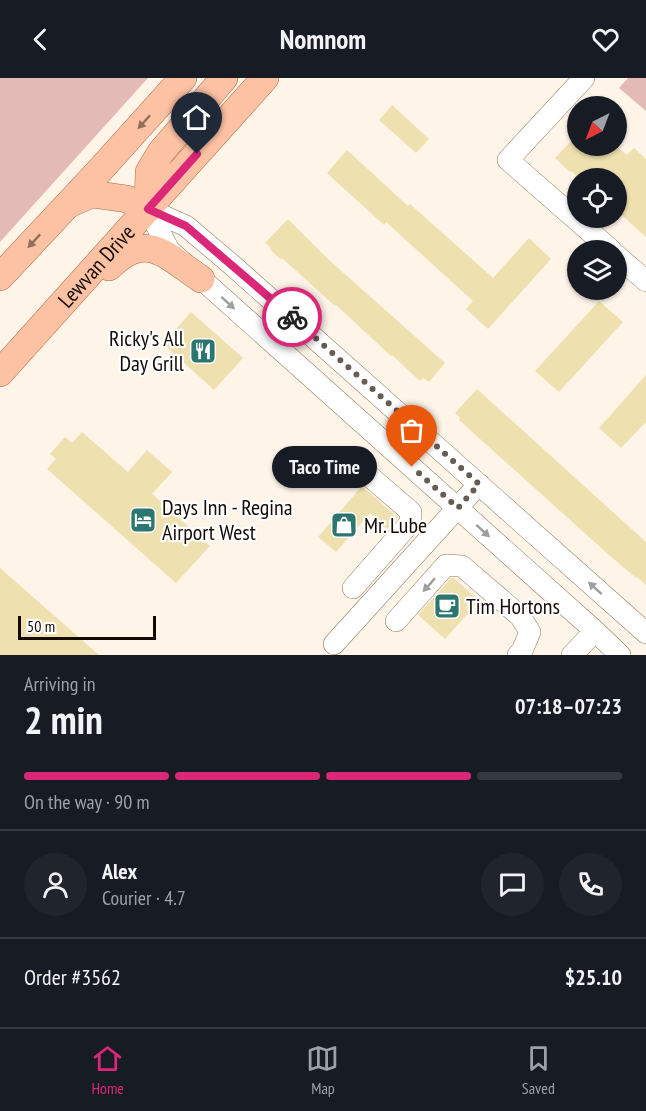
<!DOCTYPE html>
<meta charset="utf-8">
<style>
body{margin:0;font-family:"PT Sans Narrow",sans-serif;background:#20242c;color:#f1f3f6;height:100vh;display:flex;flex-direction:column;font-size:22px;white-space:nowrap}
*{box-sizing:border-box;margin:0}
p{font-size:20px;color:#9ea1a6}
.icon{flex:none;width:33px;height:33px;fill:none;stroke:currentColor;stroke-width:2;stroke-linecap:round;stroke-linejoin:round}
.map{position:relative;height:577px;overflow:hidden}
.details{display:flex;flex-direction:column;background:#171b24;flex:1}
.details>*{flex:none}
.needle{width:39px;rotate:222deg}
.fabs{position:absolute;left:567px;top:18px;display:grid;gap:12px}
.fabs a{display:grid;place-items:center;width:60px;height:60px;border-radius:50%;background:#171b24;box-shadow:0 2px 4px #0004;font-size:30px}
.scale{position:absolute;left:18px;bottom:15px;width:138px;box-sizing:border-box;padding-left:6px;border:3px solid #130a03;border-top:0;font-size:16px;line-height:21px;white-space:nowrap;color:#130a03;-webkit-text-stroke:4px #fff;paint-order:stroke}
.pin{position:absolute;display:grid;place-items:center;width:51px;height:51px;color:#fff;margin:-62px -26px;border-radius:50% 50% 50% 0;rotate:-45deg;box-shadow:0 0 6px #0007}
.pin .icon{rotate:45deg}
.courier{position:absolute;display:grid;place-items:center;width:60px;height:60px;margin:-30px;border:4px solid #db2777;border-radius:50%;background:#fff;color:#222;box-shadow:0 2px 8px #0007}
.bubble{position:absolute;height:42px;border-radius:21px;background:#171b24;box-shadow:0 2px 4px #0004;font-size:20px;font-weight:700;line-height:42px;text-align:center}
.overview em{font-style:normal;font-weight:700}
.overview div{display:flex;flex-direction:column-reverse}
.overview{display:flex;align-items:center;justify-content:space-between;height:102px;padding:0 24px}
h1{font-size:39px;font-weight:700;line-height:45px}
.bar{display:grid;grid-template-columns:repeat(4,1fr);gap:9px 6px;align-content:center;height:72px;padding:0 24px}
.bar i{height:8px;border-radius:4px;background:#363941}
.bar .on{background:#db2777}
.bar p{grid-column:span 4}
.line{display:flex;align-items:center;gap:15px;padding:0 24px;border-top:2px solid #363941}
.line div{flex:1}
.round{display:grid;place-items:center;flex:none;width:63px;height:63px;border-radius:32px;background:#20242c}
header{display:flex;justify-content:space-between;align-items:center;height:78px;padding:0 24px;background:#171b24;font-size:27px;font-weight:700}
.menu{display:flex;justify-content:space-around;align-items:center;height:84px;border-top:2px solid #363941;background:#171b24;font-size:16px;color:#9ea1a6}
.menu a{display:grid;justify-items:center;gap:3px}
.menu .on{color:#db2777}
.map>svg:first-child{display:block}
</style>
<header><svg class="icon" aria-label="back" viewBox="0 0 24 24"><path d="M15 5l-7 7 7 7"/></svg>Nomnom<svg class="icon" aria-label="heart" viewBox="0 0 24 24"><path d="M12 20l-8-8c-3-5 5-10 8-4 3-6 11-1 8 4z"/></svg></header>
<div class="map">
<svg width="646" height="577" viewBox="0 0 646 577">
<rect width="100%" height="100%" fill="#fef4e8"/>
<path fill="#e4bab6" d="M0,0H148L0,164Z
M628,0H646V33L619,10Z"/>
<path fill="#eee1af" d="M392,27L429,61L416,75L379,42Z
M578,56V68H616L627,77L634,70L646,81V159L616,132V100H579L571,93L570,94L555,80Z
M347,72L408,128L410,126L493,200L529,160L551,181L488,251L466,231L473,223L386,144L384,147L329,97L327,95Z
M288,141L329,182L445,285L429,304L423,300L420,303L392,277L391,278L336,227L335,228L282,180L280,181L270,171L271,170L265,165Z
M599,223L623,244L559,314L535,293Z
M191,234L243,280L214,312L163,266Z
M646,297V344L621,370L599,350Z
M477,311L646,464V507L637,499L636,500L609,477L459,342L460,340L455,335Z
M82,354L128,394L147,372L172,394L152,416L210,468L176,505L47,391L56,381L50,376L65,359L72,365Z
M362,408L398,440L387,451L370,435L336,474L318,459Z
M0,490L99,577H0Z
M451,500H454L479,523L445,561L418,537Z"/>
<g fill="none" stroke-linecap="round" stroke-linejoin="round">
<defs>
<path id="minor" d="M584,0L508,82L611,172
M148,131L186,148L232,187L646,555
M148,131L169,172L595,553L620,577
M616,177L646,203
M332,392L353,384L411,434L410,445L353,510
M396,543L446,487L462,488L520,538L530,554L522,573L518,577
M334,566L479,406
M572,577L595,553"/>
<g id="major">
<path d="M69,126L92,116L127,121L148,131"/>
<path d="M148,131L149,94L161,74L224,0"/>
<path d="M109,189C147,152 165,177 201,201"/>
<path d="M0,199L101,91L183,0"/>
<path id="s1" d="M0,295L265,0"/>
</g>
</defs>
<use href="#minor" stroke="#8e775b" stroke-width="22"/>
<use href="#major" stroke="#aa6843" stroke-width="28"/>
<use href="#minor" stroke="#fff" stroke-width="21"/>
<use href="#major" stroke="#fdc2a3" stroke-width="27"/>
</g>
<defs><path id="oneway-solid" d="M-6-.8H1V-3.2L6.5 0L1 3.2V.8H-6Z" transform="scale(1.5)"/></defs>
<g fill="#946f5b">
<use href="#oneway-solid" transform="translate(144 44) rotate(132)"/>
<use href="#oneway-solid" transform="translate(34 163) rotate(133)"/>
</g>
<g fill="#a19d9a">
<use href="#oneway-solid" transform="translate(228 225) rotate(42)"/>
<use href="#oneway-solid" transform="translate(483 453) rotate(42)"/>
<use href="#oneway-solid" transform="translate(429 507) rotate(132)"/>
<use href="#oneway-solid" transform="translate(595 510) rotate(-138)"/>
</g>
<g fill="none" stroke-linecap="round" stroke-linejoin="round">
<path stroke="#655c53" stroke-width="6" stroke-dasharray="0 10.8" d="M292,239L479,406L458,430L412,389"/>
<path stroke="#db2777" stroke-width="8" d="M197,76L148,131L186,148L292,239"/>
</g>
<defs>
<symbol id="restaurant-square" viewBox="-11 -11 22 22"><rect x="-9" y="-9" width="18" height="18" rx="4" fill="#2d756f" stroke="#fff"/><path d="M-5-6h1v4h1v-4h1v4h1v-4h1v5L-1.5 .5V6h-2V.5L-5-1ZM5-6V6H3V1.5H1.5Q1.5-4 5-6Z" fill="#fff"/></symbol>
<symbol id="hotel-square" viewBox="-11 -11 22 22"><rect x="-9" y="-9" width="18" height="18" rx="4" fill="#2d756f" stroke="#fff"/><path d="M-6-4.5h1.5V1H6V5H4.5V3h-9V5H-6ZM-4 0a1.8 1.8 0 1 1 3.6 0ZM.5 0V-2.5h3Q6-2.5 6 0Z" fill="#fff"/></symbol>
<symbol id="shop-square" viewBox="-11 -11 22 22"><rect x="-9" y="-9" width="18" height="18" rx="4" fill="#2d756f" stroke="#fff"/><path d="M-5-2.5h2.3a2.7 3.5 0 0 1 5.4 0H5L5.5 6h-11ZM-1.5-2.5h3a1.5 2.3 0 0 0-3 0Z" fill="#fff"/></symbol>
<symbol id="cafe-square" viewBox="-11 -11 22 22"><rect x="-9" y="-9" width="18" height="18" rx="4" fill="#2d756f" stroke="#fff"/><path d="M-5.5-4.5H6V0H3Q3 3.5 0 3.5H-2.5Q-5.5 3.5-5.5 0ZM3-3.2v2h1.7v-2ZM-6 4.5H4V6H-6Z" fill="#fff"/></symbol>
</defs>
<g fill-rule="evenodd">
<use href="#restaurant-square" x="188" y="258" width="30" height="30"/>
<use href="#hotel-square" x="128" y="427" width="30" height="30"/>
<use href="#shop-square" x="329" y="432" width="30" height="30"/>
<use href="#cafe-square" x="432" y="513" width="30" height="30"/>
</g>
<g text-anchor="middle" stroke-width="4.5" stroke-linejoin="round" paint-order="stroke">
<g font-size="22" fill="#130a03" stroke="#fff">
<text dy="8" stroke="none"><textPath href="#s1" startOffset="144">Lewvan Drive</textPath></text>
</g>
<g font-size="22" fill="#130a03" stroke="#fff" text-anchor="start">
<text x="184" y="268" text-anchor="end">Ricky's All<tspan x="184" dy="25">Day Grill</tspan></text>
<text x="162" y="437">Days Inn - Regina<tspan x="162" dy="25">Airport West</tspan></text>
<text x="364" y="455">Mr. Lube</text>
<text x="466" y="536">Tim Hortons</text>
</g>
</g>
</svg>
<div class="fabs">
<a><svg class="needle" viewBox="-14 -14 28 28"><path d="M0-13l5 13h-10z" fill="#e53935"/><path d="M0 13l5-13h-10z" fill="#9ea1a6"/></svg></a>
<a><svg class="icon" aria-label="locate" viewBox="0 0 24 24"><circle cx="12" cy="12" r="6"/><path d="M12 2v4M12 18v4M2 12h4M18 12h4"/></svg></a>
<a><svg class="icon" aria-label="layers" viewBox="0 0 24 24"><path d="M12 4l9 5-9 5-9-5zM3 14l9 5 9-5"/></svg></a>
</div>
<div class="scale">50 m</div>
<div class="pin" style="left:412px;top:389px;background:#ea580c"><svg class="icon" aria-label="bag" viewBox="0 0 24 24"><path d="M5 8h14l-1 12H6zM9 8a3 3 0 0 1 6 0"/></svg></div>
<div class="pin" style="left:197px;top:76px;background:#1f2937"><svg class="icon" aria-label="home" viewBox="0 0 24 24"><path d="M3 11l9-7 9 7M6 9v11h12V9"/></svg></div>
<div class="courier" style="left:292px;top:239px"><svg class="icon" aria-label="bike" viewBox="0 0 24 24"><circle cx="6" cy="16" r="4"/><circle cx="18" cy="16" r="4"/><path d="M6 16l4-8h5l3 8M10 8l3 8H6M13 5h3"/></svg></div>
<div class="bubble" style="left:272px;top:368px;width:105px">Taco Time</div>
</div>
<section class="details">
<div class="overview"><div><h1>2 min</h1><p>Arriving in</p></div><em>07:18–07:23</em></div>
<div class="bar"><i class="on"></i><i class="on"></i><i class="on"></i><i></i><p>On the way · 90 m</p></div>
<div class="line" style="height:108px"><a class="round"><svg class="icon" aria-label="person" viewBox="0 0 24 24"><circle cx="12" cy="8" r="4"/><path d="M4 21q1-7 8-7t8 7"/></svg></a><div><b>Alex</b><p>Courier · 4.7</p></div><a class="round"><svg class="icon" aria-label="chat" viewBox="0 0 24 24"><path d="M4 5h16v11H9l-5 4z"/></svg></a><a class="round"><svg class="icon" aria-label="phone" viewBox="0 0 24 24"><path d="M5 4h4l2 5-3 2q2 4 5 5l2-3 5 2v4C11 20 4 13 5 4z"/></svg></a></div>
<div class="line" style="height:78px"><div>Order #3562</div><b>$25.10</b></div>
</section>
<nav class="menu">
<a class="on"><svg class="icon" aria-label="home" viewBox="0 0 24 24"><path d="M3 11l9-7 9 7M6 9v11h12V9"/></svg>Home</a>
<a><svg class="icon" aria-label="map" viewBox="0 0 24 24"><path d="M3 6l6-2 6 2 6-2v14l-6 2-6-2-6 2zM9 4v14M15 6v14"/></svg>Map</a>
<a><svg class="icon" aria-label="saved" viewBox="0 0 24 24"><path d="M7 4h10v16l-5-4-5 4z"/></svg>Saved</a>
</nav>
